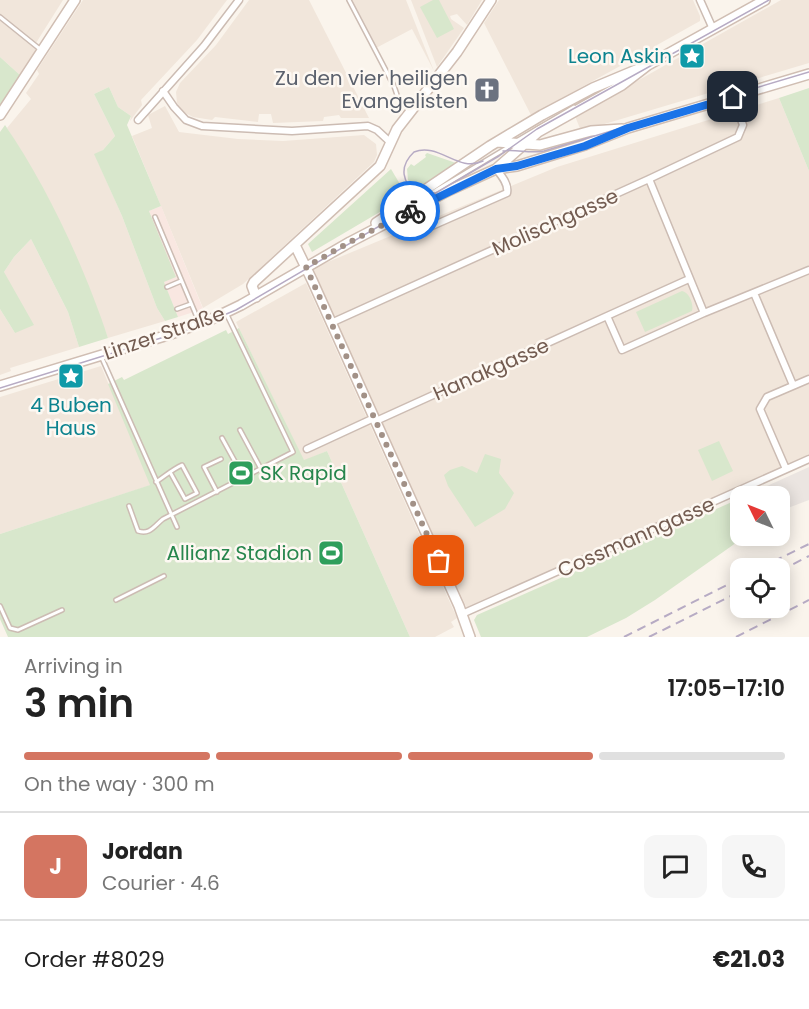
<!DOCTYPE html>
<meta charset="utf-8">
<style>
body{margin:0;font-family:Poppins,sans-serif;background:#f6f6f6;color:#222;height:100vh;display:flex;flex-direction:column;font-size:22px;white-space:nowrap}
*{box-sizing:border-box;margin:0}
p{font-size:20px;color:#767676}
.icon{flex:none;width:33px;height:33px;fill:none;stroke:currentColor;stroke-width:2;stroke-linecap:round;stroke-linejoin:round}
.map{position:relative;height:637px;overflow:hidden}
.side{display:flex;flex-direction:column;background:#fff;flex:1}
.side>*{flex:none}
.needle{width:39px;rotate:313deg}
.fabs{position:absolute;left:730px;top:486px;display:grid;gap:12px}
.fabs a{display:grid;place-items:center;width:60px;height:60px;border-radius:12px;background:#fff;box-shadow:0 3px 15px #0003;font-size:30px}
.pin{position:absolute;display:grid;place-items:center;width:51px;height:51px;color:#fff;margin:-26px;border-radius:12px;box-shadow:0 3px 9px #0006}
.courier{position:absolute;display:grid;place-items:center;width:60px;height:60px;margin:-30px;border:4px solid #1a73e8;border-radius:50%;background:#fff;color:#222;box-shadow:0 2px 8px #0007}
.head em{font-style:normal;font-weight:600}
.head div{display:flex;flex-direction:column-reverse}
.head{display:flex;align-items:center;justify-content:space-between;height:102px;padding:0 24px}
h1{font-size:39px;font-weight:600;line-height:45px}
.bar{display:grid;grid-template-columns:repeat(4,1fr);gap:9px 6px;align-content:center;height:72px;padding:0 24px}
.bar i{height:8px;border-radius:4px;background:#e0e0e0}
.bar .on{background:#d47561}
.bar p{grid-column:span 4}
.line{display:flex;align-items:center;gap:15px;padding:0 24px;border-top:2px solid #e0e0e0}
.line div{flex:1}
.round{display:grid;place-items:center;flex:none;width:63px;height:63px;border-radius:12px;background:#f6f6f6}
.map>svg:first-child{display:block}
</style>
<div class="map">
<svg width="809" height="637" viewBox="0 0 809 637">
<rect width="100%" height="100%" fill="#faf4ec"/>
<path fill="#f1e6db" d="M0,0H63L36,43L34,57L21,76L0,57Z
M83,0H227L197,40L141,100L142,105L130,121L131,116L118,107L109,87L94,94L115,136L103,150L95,155L122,216L157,308L165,321L108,338L80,266L40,183L7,128L31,99L26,93L39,74L37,70Z
M249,0H309L369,118H341L339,115L324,117L323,121L273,123L271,114H259L258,122L215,117L212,120L193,117L183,112L177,103L176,92L180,83L216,45Z
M351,0H406L434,71L412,29L376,48Z
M411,0H482L467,25L457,14L450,16L451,19L464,28L437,67Z
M499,0H693L700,16V21L657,45L658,49L644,57L642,54L531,115L484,23Z
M781,0H809V63L581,131L575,116Z
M779,98L809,171V462L470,615L311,269L557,167Z
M165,106L179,132L238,139L283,141L364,135L376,144L377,155L374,162L243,284L203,308L132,136L152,128L148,115Z
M31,239L68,312L79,347L10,368L11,371L0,375V309L15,333L4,272L14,257Z
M306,283L457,618L451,622L454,627L435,637H410L327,451L304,461L236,322Z
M101,366L151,485L0,534V397Z"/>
<path fill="#f9e7e1" d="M161,206L203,309L178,317L164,282L175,277L149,211Z"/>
<path fill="#ebe5e1" d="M809,467V500L780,511V496H761L758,490Z"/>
<path fill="#d8e7cc" d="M433,0H439L454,29L437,38L420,7Z
M0,57L21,76L0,109Z
M109,87L118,107L131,116L127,125L161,206L149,211L176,277L164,282L178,317L165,321L157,308L122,216L94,154L103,150L115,136L94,94Z
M809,88V171L779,98Z
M5,125C47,186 85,268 108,338L79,347L68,312L31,239L14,257L4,272L34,325L15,333L0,309V132Z
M427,153L456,163L417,190L408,180L407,169L411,164L414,166L426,157L425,155Z
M391,169L407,196L312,252L308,244Z
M682,291C689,292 694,304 692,311L645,332L636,312Z
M239,328L304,460L327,451L410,637H8L0,619V534L150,485L108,384L122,377L124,380L226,330L228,334Z
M719,441L733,471L712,481L698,450Z
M485,454L501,459L499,473L514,493L505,509L475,527L448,486L444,475L450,470L462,466L477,473Z
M741,498L742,536L733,545L655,600L626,618L587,637H481L474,620L477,615Z"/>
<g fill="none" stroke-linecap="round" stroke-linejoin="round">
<defs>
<path id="lane" d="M349,0L394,86L398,98
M0,17L41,50
M518,140L574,107
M413,204L510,146
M155,217L199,322
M167,287L181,281
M177,309L191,304
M101,356L177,527
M240,430L261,469
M222,438L244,478
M156,482C165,476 173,469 182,465L197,493L185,499L170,472
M217,492L204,467L221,459
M129,506L138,531C150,535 154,526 163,519L293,452L227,315
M116,600L164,576
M0,606L10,628L18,630L62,610"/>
<path id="street" d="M700,0L713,29
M163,91L174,107L186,120L202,126L292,131L368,126L377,130L390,142
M138,120L204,46L239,0
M649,179L704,313L622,350L607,316L689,279
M420,206L429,225L432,226L507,193C509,184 501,175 496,169
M754,293L793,385
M704,313L809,270
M331,323L649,179L738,137L743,125L733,97
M376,421L607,316
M307,449L374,418
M786,469L760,409L767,397L809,379
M462,614L809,459"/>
<path id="secondary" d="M0,115L75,0
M497,142L540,145L591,131L622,129
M496,169L538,132L622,85L648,65L765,0
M376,223L490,146L542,115L593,88L648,65
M295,245L312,280L459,606L470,637
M256,297L252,286L254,282L380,166L397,129L457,52L491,0
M0,386L168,335L214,318L241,305L350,242L450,190L496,169L517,166L585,145L628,128L809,74"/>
</defs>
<use href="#lane" stroke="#ccbcb3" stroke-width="6"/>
<use href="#street" stroke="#ccbcb3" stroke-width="9"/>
<use href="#secondary" stroke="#d0beb3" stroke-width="12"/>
<use href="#lane" stroke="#fff" stroke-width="3"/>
<use href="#street" stroke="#fff" stroke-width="6"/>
<use href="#secondary" stroke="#fff" stroke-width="9"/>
<path stroke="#b7abc4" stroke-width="1.5" d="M503,151C517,149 530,154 544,151L809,72
M435,193H419C401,184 399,166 414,152C439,142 458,173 483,161
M0,388L190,329L236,310L499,156L537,129L769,0"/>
<path stroke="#b7abc4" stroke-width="2" stroke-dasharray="9 6" stroke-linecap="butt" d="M760,568L809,544
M780,571L809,556
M624,637L741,578
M649,637L741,591
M736,637L809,600"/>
</g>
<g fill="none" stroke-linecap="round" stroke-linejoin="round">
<path stroke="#a29187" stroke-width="6" stroke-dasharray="0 10.8" d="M410,211L350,242L306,267L439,561"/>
<path stroke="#1a73e8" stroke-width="8" d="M410,211L496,169L517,166L585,146L628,128L733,97"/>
</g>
<defs>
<symbol id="sight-square" viewBox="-11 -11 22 22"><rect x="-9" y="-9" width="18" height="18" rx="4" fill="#0f9aa8" stroke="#fdf8f2"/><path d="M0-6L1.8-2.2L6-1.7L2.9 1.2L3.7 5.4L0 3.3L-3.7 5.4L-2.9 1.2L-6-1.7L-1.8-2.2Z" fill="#fff"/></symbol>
<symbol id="church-square" viewBox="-11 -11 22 22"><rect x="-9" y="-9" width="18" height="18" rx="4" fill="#6b7280" stroke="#fdf8f2"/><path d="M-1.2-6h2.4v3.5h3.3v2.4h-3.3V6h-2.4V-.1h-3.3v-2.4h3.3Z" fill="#fff"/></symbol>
<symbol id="stadium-square" viewBox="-11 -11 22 22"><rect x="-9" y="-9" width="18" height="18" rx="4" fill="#2e9e5b" stroke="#fdf8f2"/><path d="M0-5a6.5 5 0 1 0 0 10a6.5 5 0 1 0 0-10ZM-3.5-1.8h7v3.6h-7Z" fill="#fff"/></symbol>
</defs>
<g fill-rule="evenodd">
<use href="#sight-square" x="677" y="41" width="30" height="30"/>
<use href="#church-square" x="472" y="75" width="30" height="30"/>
<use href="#sight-square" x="56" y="361" width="30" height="30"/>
<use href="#stadium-square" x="226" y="458" width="30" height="30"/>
<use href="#stadium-square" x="316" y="538" width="30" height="30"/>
</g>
<g text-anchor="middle" stroke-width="5" stroke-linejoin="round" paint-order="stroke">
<g font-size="20" fill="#0d838f" stroke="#fdf8f2" text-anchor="end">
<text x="672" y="63">Leon Askin</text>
<text x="71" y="412" text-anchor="middle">4 Buben<tspan x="71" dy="23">Haus</tspan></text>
</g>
<g font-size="20" fill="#5b616d" stroke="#fdf8f2" text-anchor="end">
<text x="468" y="85">Zu den vier heiligen<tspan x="468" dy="23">Evangelisten</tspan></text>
</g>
<g font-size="20" fill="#735c51" stroke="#fdf8f2">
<text transform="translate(555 222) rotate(-24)" y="7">Molischgasse</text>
<text transform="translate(164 333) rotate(-19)" y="7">Linzer Straße</text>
<text transform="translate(491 369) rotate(-24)" y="7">Hanakgasse</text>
<text transform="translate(636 537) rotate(-24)" y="7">Cossmanngasse</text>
</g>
<g font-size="20" fill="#27864d" stroke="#fdf8f2" text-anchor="start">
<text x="260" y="480">SK Rapid</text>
<text x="312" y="560" text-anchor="end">Allianz Stadion</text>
</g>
</g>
</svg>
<div class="fabs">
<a><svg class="needle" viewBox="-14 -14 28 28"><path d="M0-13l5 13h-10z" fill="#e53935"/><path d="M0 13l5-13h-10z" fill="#767676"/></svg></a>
<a><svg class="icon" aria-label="locate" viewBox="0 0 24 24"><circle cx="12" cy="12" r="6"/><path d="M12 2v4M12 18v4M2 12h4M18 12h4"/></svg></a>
</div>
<div class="pin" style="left:439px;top:561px;background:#ea580c"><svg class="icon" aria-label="bag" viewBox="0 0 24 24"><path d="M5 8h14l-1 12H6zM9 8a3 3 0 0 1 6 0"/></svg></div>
<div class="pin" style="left:733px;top:97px;background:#1f2937"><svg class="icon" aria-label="home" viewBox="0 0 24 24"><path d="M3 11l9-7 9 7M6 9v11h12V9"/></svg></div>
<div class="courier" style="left:410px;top:211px"><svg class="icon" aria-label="bike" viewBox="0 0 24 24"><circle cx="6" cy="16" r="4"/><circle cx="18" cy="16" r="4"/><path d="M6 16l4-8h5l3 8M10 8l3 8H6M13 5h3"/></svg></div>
</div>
<section class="side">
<div class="head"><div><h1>3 min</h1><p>Arriving in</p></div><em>17:05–17:10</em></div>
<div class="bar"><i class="on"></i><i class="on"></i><i class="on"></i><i></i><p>On the way · 300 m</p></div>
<div class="line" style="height:108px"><b class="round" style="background:#d47561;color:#fff">J</b><div><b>Jordan</b><p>Courier · 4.6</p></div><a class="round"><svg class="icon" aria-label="chat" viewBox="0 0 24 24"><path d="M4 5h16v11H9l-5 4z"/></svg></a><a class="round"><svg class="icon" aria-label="phone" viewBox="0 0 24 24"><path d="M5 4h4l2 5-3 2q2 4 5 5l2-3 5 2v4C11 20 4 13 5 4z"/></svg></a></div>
<div class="line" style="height:78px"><div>Order #8029</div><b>€21.03</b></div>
</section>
